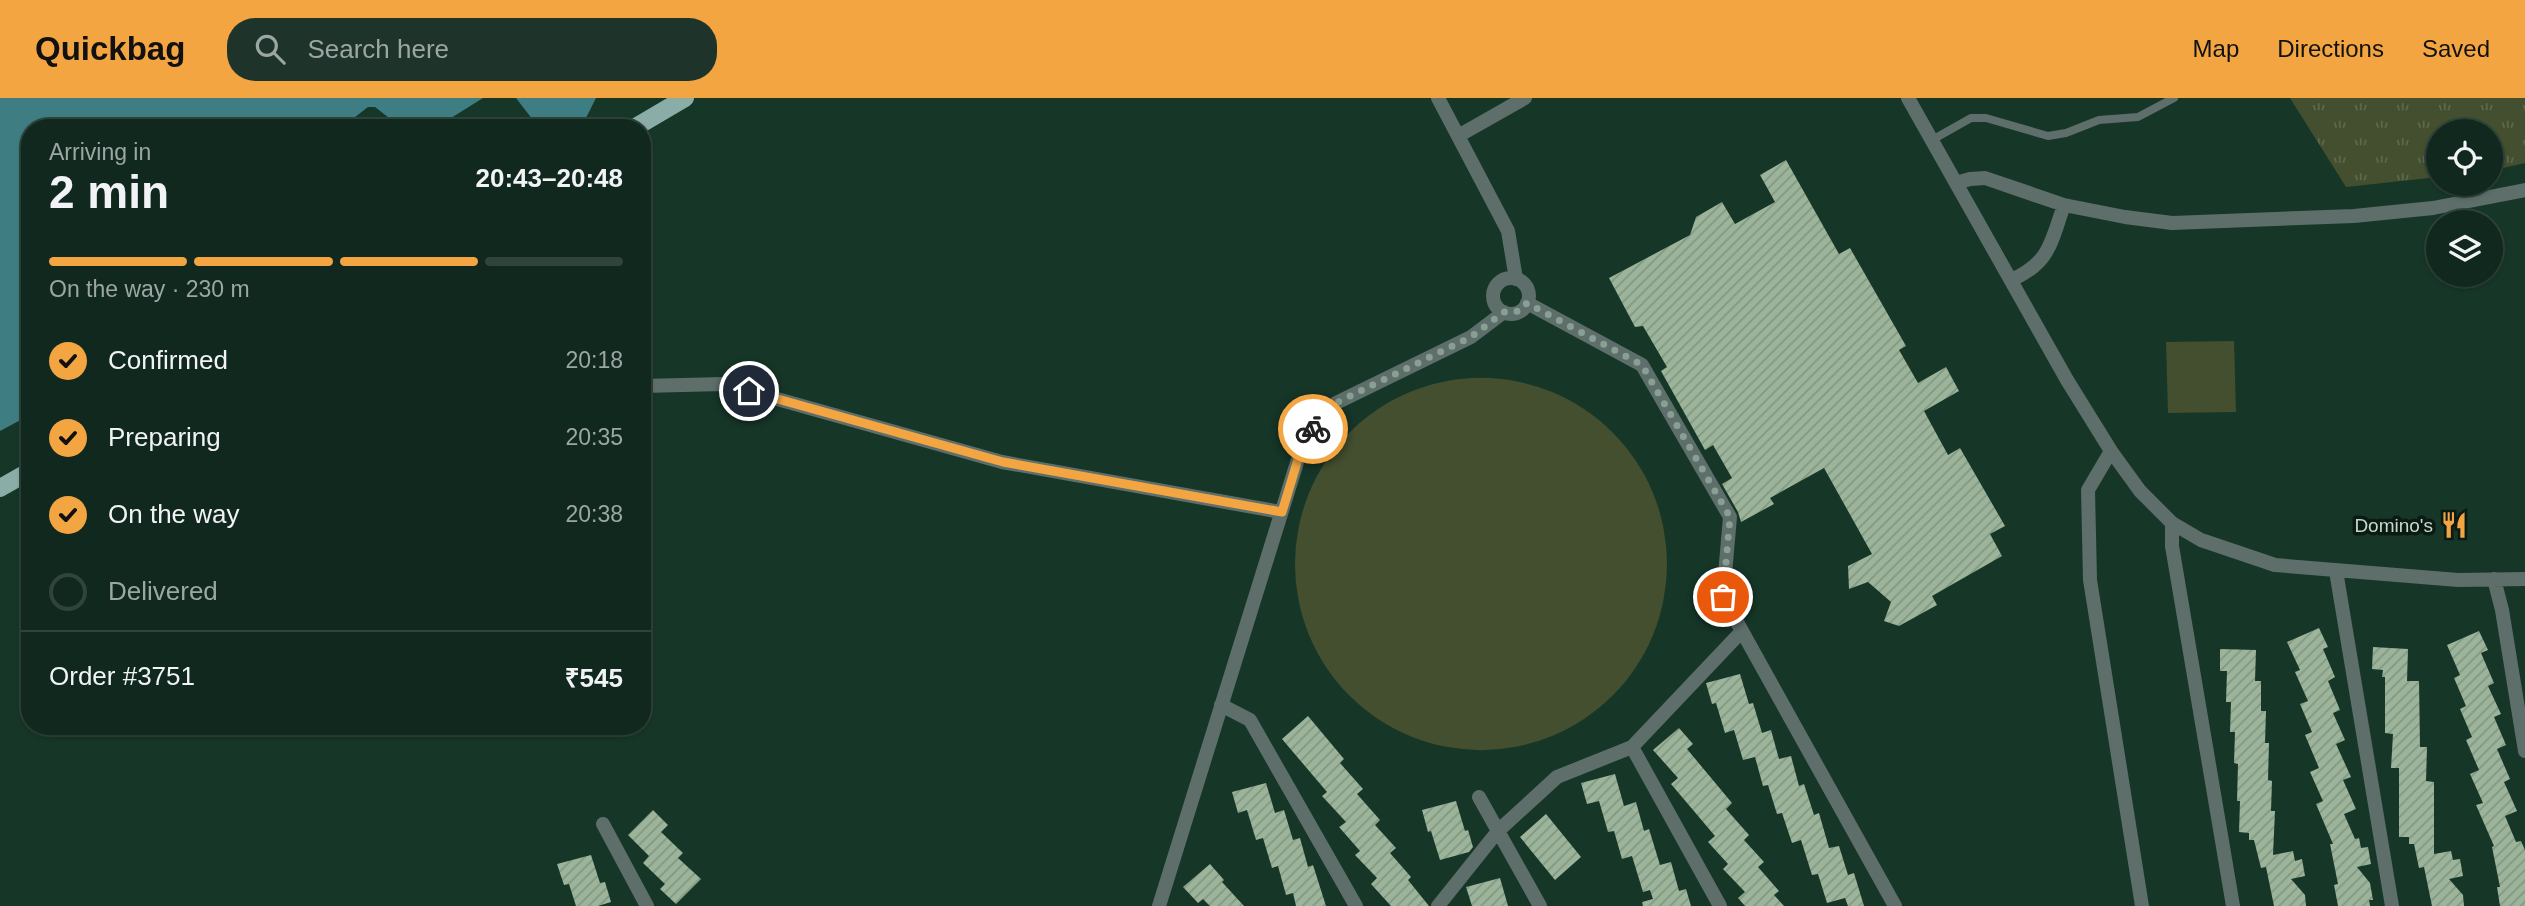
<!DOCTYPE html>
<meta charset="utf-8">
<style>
body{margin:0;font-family:Arial,sans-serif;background:#1e342b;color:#f1f3f6;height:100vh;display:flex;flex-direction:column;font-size:26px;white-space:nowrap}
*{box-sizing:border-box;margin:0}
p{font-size:23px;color:#9ca6a4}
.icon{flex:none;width:38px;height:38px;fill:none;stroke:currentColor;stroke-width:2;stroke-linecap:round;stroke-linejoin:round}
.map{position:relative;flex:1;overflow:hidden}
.sheet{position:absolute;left:21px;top:21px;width:630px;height:616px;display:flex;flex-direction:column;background:#10281e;border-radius:28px;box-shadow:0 2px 5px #0004,0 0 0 2px #30443c}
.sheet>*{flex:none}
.fabs{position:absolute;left:2426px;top:21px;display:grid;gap:14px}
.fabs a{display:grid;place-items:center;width:77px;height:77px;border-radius:50%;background:#10281e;box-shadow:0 2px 5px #0004,0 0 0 2px #30443c;font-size:35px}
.pin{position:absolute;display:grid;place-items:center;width:60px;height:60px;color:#fff;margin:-30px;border:4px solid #fff;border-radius:50%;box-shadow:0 2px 7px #0007}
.courier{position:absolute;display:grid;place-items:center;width:70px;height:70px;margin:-35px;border:5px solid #f3a542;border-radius:50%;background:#fff;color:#222;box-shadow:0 2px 9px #0007}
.headline em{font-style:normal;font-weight:700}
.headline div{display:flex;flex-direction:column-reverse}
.headline{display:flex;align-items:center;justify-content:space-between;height:119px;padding:0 28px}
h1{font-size:46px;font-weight:700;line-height:52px}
.bar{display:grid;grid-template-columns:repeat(4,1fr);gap:10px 7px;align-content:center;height:84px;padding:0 28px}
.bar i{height:9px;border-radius:5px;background:#30443c}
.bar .on{background:#f3a542}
.bar p{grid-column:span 4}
.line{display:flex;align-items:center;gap:18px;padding:0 28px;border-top:2px solid #30443c}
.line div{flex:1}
ol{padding:0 28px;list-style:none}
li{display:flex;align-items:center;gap:21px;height:77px}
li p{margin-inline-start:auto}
li .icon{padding:7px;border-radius:50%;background:#f3a542;color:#111;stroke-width:4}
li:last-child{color:#9ca6a4}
li i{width:38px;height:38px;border:4px solid #30443c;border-radius:50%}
header{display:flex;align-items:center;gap:42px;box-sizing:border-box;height:98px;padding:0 35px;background:#f3a542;color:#111}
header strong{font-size:33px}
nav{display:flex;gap:38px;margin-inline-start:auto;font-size:24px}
.search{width:490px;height:63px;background:#1e342b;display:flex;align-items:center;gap:18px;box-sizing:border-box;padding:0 24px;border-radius:28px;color:#9ca6a4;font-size:26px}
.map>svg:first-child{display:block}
</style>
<header>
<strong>Quickbag</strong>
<div class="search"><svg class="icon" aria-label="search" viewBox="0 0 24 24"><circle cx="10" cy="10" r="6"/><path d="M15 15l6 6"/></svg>Search here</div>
<nav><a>Map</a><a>Directions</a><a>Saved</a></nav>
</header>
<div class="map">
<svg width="2525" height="808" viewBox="0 0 2525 808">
<defs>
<pattern id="grass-tufts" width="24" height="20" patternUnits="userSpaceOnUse" patternTransform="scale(1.75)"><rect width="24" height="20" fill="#434f2f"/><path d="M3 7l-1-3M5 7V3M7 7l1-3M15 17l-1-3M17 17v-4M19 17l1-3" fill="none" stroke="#5d684c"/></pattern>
<pattern id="building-hatch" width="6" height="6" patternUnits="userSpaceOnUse" patternTransform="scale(1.75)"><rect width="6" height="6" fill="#9bb49a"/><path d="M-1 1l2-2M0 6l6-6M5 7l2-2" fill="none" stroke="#839783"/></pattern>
</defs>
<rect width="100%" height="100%" fill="#163628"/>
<path fill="url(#grass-tufts)" d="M2290,0H2525V65L2490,73V33H2438V79L2346,89Z"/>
<path fill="#434f2f" d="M2234,243L2236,314L2168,315L2166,244Z
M1295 466a186 186 0 1 1 372 0a186 186 0 1 1-372 0Z"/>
<path fill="#3e7e82" d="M0,0H483L435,30H402L375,9H368L341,30H30V317L0,333Z
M516,0H596L587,18L578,30H539Z"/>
<path fill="url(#building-hatch)" d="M1786,62L1839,156L1850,150L1906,248L1899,252L1918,285L1946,269L1959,293L1924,313L1948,357L1960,350L2005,428L1990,436L2002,458L1932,498L1937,507L1899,528L1884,523L1891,504L1868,484L1849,491L1848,468L1872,456L1824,370L1770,400L1774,406L1741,424L1738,414L1722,386L1732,380L1713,347L1705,352L1661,273L1667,269L1643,228L1635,229L1609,180L1690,137L1696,119L1722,104L1735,126L1775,104L1760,77Z
M2319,530L2328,549L2323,551L2335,579L2328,583L2340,612L2333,615L2345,642L2336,646L2351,679L2343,682L2356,711L2344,716L2355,741L2359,740L2361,750L2368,749L2371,766L2357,769L2370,785L2373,802H2369L2370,808H2338L2334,787L2338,786L2330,746H2333L2316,706L2323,703L2310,674L2319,670L2305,637L2312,634L2300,606L2308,603L2295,574L2300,572L2287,544Z
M2479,533L2488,552L2481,555L2494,585L2488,588L2501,616L2494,619L2506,647L2497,651L2510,681L2504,684L2517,713L2505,718L2516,744L2521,743L2525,752V808H2500L2497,789H2500L2492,749L2494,748L2476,707L2483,705L2470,676L2479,672L2466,642L2472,639L2460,611L2466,608L2454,580L2460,577L2447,547Z
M2373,549L2408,551L2407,583H2419L2420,649H2427L2426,683L2434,684V756L2451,753L2453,762L2460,761L2463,778L2449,781L2463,797L2464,808H2432L2424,769L2419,770L2414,746H2409V739H2399V670H2391L2393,636L2385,635V579H2382L2383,572L2372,571Z
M2220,551L2256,552L2255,583H2261V613H2266L2265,645H2269L2268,682L2272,683L2271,713H2275L2273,757L2293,753L2295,763L2302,761L2305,778L2291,781L2305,797L2306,808H2274L2266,769L2261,770L2254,742H2249V735L2239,734L2240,703H2237L2238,666L2234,665L2235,634H2230L2231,604H2226L2227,573H2220Z
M1740,576L1749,606L1753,605L1762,635L1771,632L1779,661L1791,658L1799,688L1804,686L1814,717L1819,715L1829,750L1839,748L1848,777L1854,775L1864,808H1848L1845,800L1827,805L1818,776L1812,777L1801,742L1792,745L1782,715L1777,716L1768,687L1763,688L1755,659L1743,662L1734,632L1725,635L1716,605L1712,606L1706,585Z
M1308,618L1344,661L1340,665L1363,691L1357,696L1380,722L1375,727L1396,750L1390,755L1411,779L1408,782L1429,808H1391L1371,786L1377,780L1355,757L1360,753L1339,729L1346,724L1322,698L1327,694L1282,641Z
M1679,630L1693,646L1687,651L1732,705L1726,711L1749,737L1744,742L1764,764L1758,769L1779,793L1774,797L1784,808H1745L1738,800L1745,794L1723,771L1728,766L1708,744L1715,738L1671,686L1678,680L1653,652Z
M1615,676L1624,708L1636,704L1644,733L1649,731L1660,767L1671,764L1679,793L1686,791L1691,808H1643L1642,804L1653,801L1650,792L1643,794L1632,758L1622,761L1614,733L1608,734L1599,703L1587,706L1581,685Z
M1266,685L1275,715L1284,712L1293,742L1300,740L1308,769L1313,767L1326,808H1296L1293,795L1286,797L1278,768L1272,770L1263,740L1256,742L1247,712L1238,715L1232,694Z
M1456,703L1465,733L1468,732L1473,749L1469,754L1440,762L1431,733L1428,734L1422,712Z
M653,712L668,727L661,734L683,755L678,760L701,781L676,806L660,791L665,786L643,765L649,758L628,737Z
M1546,716L1581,759L1555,782L1520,739Z
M591,757L600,785L605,784L611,804L598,808H576L569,786L564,787L557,766Z
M1210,766L1224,782L1222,784L1244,808H1210L1203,801L1198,805L1183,789Z
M1500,780L1508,808H1472L1466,789Z"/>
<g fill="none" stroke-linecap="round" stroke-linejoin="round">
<path stroke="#5e6e6b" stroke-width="8" d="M1932,42L1971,20H1986L2048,38L2066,35L2099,22L2138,19L2174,0"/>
<path stroke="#5e6e6b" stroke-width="14" d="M1438,0L1508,133L1516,181
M1908,0L2067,282L2111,353L2140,393L2172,425L2201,442L2275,467L2458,482L2525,481
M1458,38L1525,0
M1956,85L1970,81L1985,80L2064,107L2125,119L2172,125L2354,118L2433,110L2525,92
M1493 198a18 18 0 1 1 36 0a18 18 0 1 1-36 0Z
M2011,182C2050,165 2051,144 2064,107
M1527,205L1642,267L1730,419L1723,499L1895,808
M642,288L724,286L1002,364L1281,414
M2111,353L2088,392L2090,482L2142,808
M2172,425V448L2233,808
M2336,473L2392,808
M2494,481L2502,512L2525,653
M1221,607L1250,622L1356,808
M1632,649L1720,808
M1479,699L1540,808
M603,726L647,808
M1159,808L1299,358L1315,328L1336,305L1471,239L1504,214
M1438,808L1498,733L1557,679L1632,649L1742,533"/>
<path stroke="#8aada7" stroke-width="18" d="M634,30L685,0
M0,390L30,373"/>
</g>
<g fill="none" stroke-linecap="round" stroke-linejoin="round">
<path stroke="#889f94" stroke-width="7" stroke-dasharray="0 12.6" d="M1313,331L1336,305L1471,239L1504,214L1520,213L1527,205L1642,267L1730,419L1723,499"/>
<path stroke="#f3a542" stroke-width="9" d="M749,293L1003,364L1282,414L1299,358L1313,331"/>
</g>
<defs>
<symbol id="restaurant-bare" viewBox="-9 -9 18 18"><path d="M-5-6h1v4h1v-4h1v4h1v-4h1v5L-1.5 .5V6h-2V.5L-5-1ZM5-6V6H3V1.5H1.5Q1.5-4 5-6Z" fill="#f3a542" stroke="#0c1a14" stroke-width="2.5" paint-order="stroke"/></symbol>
</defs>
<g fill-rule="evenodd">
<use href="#restaurant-bare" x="2435" y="408" width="38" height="38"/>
</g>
<g text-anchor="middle" stroke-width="7" stroke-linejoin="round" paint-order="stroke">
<g font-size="19" fill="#c6d8ce" stroke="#0c1a14" text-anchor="end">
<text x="2433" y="434">Domino's</text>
</g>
</g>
</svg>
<div class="fabs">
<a><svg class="icon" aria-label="locate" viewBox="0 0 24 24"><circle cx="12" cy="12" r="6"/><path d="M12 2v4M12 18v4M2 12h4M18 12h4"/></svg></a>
<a><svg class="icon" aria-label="layers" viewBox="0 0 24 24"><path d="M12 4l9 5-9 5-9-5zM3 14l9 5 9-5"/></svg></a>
</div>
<div class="pin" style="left:1723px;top:499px;background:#ea580c"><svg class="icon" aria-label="bag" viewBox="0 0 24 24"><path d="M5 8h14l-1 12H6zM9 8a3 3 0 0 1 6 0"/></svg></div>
<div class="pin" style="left:749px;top:293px;background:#1f2937"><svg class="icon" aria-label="home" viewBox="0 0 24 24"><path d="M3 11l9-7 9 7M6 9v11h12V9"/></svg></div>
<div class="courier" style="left:1313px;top:331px"><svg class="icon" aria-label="bike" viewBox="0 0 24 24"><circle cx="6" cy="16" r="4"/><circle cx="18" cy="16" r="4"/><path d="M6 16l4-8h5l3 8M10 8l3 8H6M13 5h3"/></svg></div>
<section class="sheet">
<div class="headline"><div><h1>2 min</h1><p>Arriving in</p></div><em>20:43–20:48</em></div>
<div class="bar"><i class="on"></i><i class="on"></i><i class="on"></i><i></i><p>On the way · 230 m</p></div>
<ol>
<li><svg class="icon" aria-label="check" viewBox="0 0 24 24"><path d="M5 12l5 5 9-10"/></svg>Confirmed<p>20:18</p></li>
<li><svg class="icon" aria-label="check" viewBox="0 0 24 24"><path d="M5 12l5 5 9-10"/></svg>Preparing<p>20:35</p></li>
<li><svg class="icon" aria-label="check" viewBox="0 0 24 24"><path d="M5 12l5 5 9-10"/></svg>On the way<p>20:38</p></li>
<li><i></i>Delivered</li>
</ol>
<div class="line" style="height:91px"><div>Order #3751</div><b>₹545</b></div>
</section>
</div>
